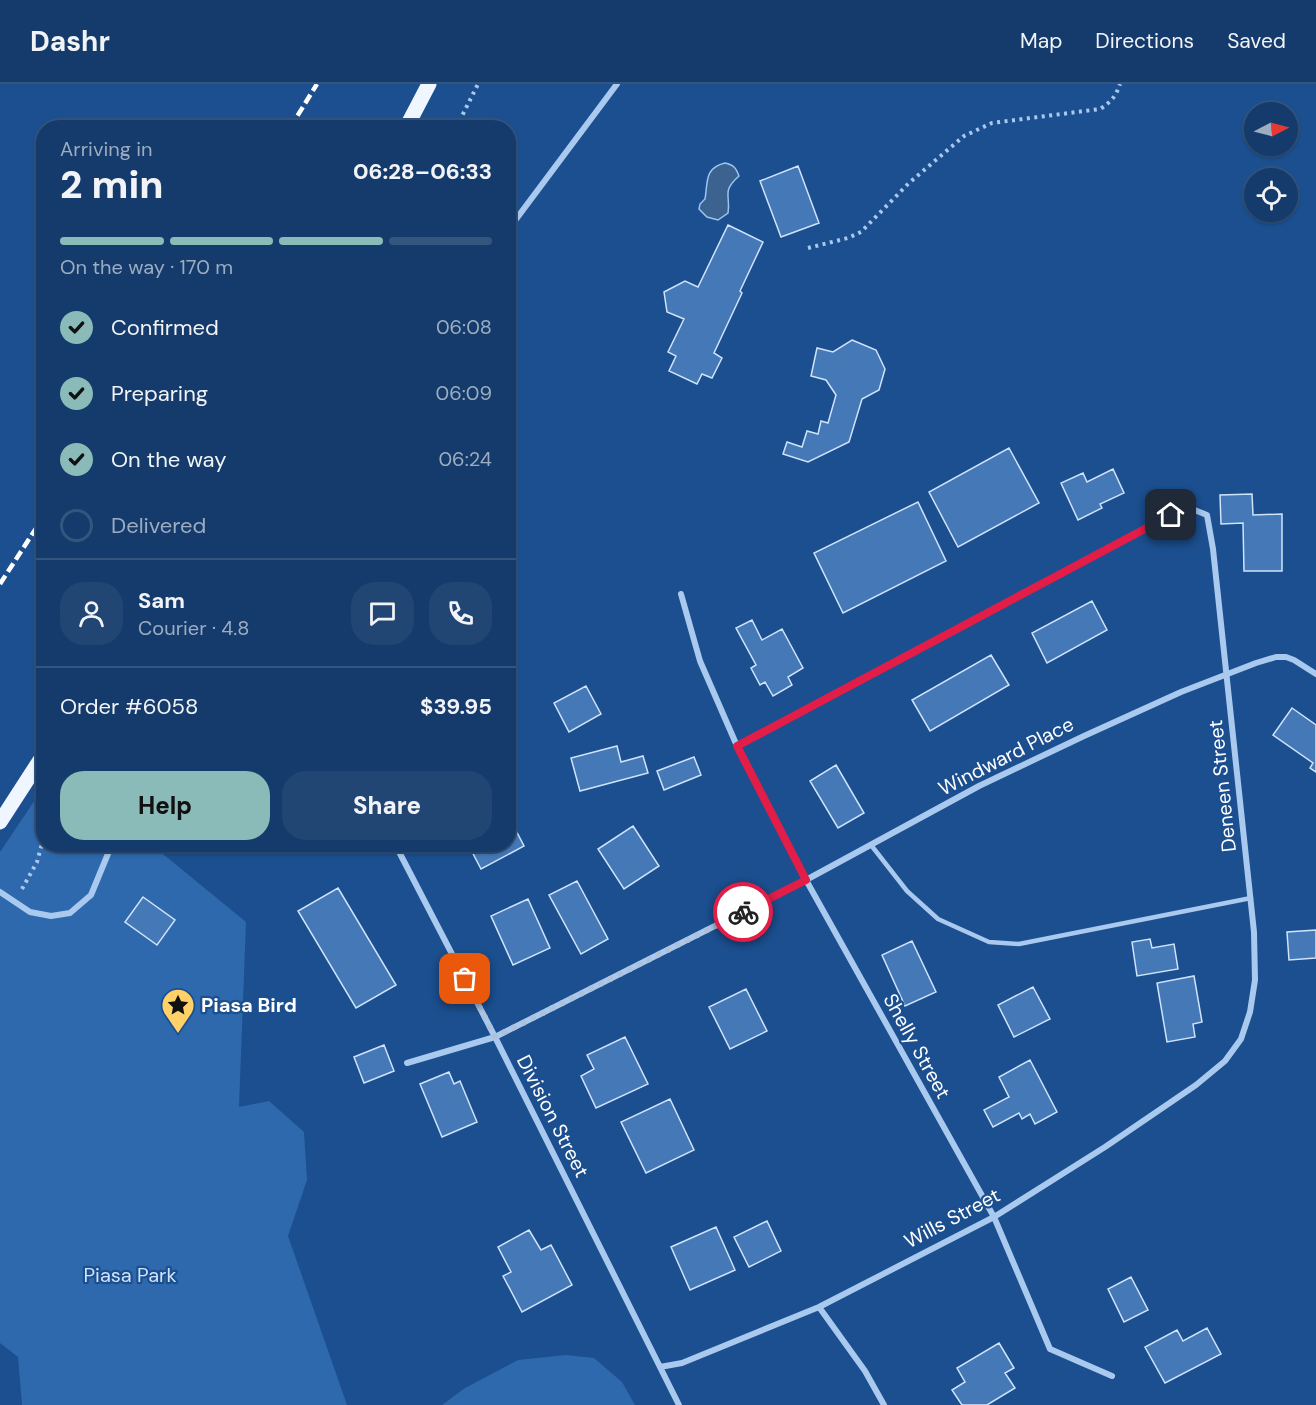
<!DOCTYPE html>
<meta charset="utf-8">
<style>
body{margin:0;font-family:"DM Sans",sans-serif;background:#214673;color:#f1f3f6;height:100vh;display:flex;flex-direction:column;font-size:22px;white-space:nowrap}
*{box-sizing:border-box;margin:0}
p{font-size:20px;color:#9dadc1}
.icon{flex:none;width:33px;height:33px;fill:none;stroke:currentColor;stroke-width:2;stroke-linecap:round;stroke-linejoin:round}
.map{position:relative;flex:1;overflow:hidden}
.panel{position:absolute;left:36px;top:36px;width:480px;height:732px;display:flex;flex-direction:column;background:#143b6b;border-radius:24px;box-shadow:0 2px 4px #0004,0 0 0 2px #33557e}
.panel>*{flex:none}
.needle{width:39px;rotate:84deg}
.tools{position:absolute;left:1244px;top:18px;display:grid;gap:12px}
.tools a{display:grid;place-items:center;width:54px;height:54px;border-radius:50%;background:#143b6b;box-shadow:0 2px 4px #0004,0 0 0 2px #33557e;font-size:30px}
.pin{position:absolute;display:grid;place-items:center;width:51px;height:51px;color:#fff;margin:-26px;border-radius:12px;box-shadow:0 3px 9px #0006}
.courier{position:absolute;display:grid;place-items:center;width:60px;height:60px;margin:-30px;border:4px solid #e11d48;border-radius:50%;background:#fff;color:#222;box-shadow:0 2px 8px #0007}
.overview em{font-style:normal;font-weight:800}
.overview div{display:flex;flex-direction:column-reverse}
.overview{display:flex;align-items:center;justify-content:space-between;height:102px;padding:0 24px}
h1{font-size:39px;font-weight:800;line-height:45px}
.bar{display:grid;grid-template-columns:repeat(4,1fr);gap:9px 6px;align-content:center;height:72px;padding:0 24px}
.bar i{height:8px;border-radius:4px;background:#33557e}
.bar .on{background:#8bbbb9}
.bar p{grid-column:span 4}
.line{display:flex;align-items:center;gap:15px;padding:0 24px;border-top:2px solid #33557e}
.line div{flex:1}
.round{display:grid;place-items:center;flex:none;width:63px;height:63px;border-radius:24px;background:#214673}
ol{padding:0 24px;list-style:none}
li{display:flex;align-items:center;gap:18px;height:66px}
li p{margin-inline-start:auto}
li .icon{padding:6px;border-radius:50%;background:#8bbbb9;color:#111;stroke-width:4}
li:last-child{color:#9dadc1}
li i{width:33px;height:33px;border:3px solid #33557e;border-radius:50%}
.button{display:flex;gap:12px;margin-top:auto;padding:12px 24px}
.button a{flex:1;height:69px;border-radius:24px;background:#8bbbb9;color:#111;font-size:24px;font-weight:800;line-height:69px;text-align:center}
.button a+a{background:#214673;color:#f1f3f6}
header{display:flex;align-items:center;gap:36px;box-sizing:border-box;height:84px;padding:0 30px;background:#143b6b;border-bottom:2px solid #33557e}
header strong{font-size:28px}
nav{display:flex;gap:33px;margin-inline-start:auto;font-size:21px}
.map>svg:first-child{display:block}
</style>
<header>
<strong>Dashr</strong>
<nav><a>Map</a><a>Directions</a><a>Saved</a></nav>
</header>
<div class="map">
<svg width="1316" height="1321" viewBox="0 0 1316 1321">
<rect width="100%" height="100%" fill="#1b4f8f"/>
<path fill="#2e69ad" d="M43,704L44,760L152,761L246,838L239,1023L269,1017L304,1048L307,1096L288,1152L347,1321H22L18,1273L0,1259V768Z
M566,1271L594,1274L622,1298L635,1321H442L465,1304L518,1276Z"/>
<path fill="#3c6290" stroke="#9cc4f0" stroke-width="1.5" d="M725,79C734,81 736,84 739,92C721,108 731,111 728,129L718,136L707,133L699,125L700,120L705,115C708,98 704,84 725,79Z"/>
<path fill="#4478b7" stroke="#cfe3fa" stroke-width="1.5" d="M798,82L819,139L781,153L760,97Z
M728,141L763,158L740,207L742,209L714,269L722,274L712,294L702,290L697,300L669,287L676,272L668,268L684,235L667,228L664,208L685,197L698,203Z
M852,256L876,266L885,285L879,306L862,315L849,358L808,378L783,370L787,358L802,363L807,347L818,350L821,337L828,339L836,311L826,296L811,292L817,264L833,268Z
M1009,364L1039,419L958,463L929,408Z
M1113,385L1124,409L1100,420L1102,424L1078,436L1061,399L1083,389L1087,398Z
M1252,410L1253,431L1282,430V487H1244L1243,439L1221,440L1220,411Z
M918,418L946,477L843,529L814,469Z
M1092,517L1107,546L1047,579L1032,549Z
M752,536L762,556L782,545L803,584L788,593L792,601L773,612L765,598L760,601L751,584L756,581L736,544Z
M991,571L1009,601L930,647L912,616Z
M586,602L601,630L569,648L554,619Z
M1292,624L1316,641V688L1310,684L1313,679L1273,651Z
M617,662L621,678L643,672L648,689L580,707L571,674Z
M694,673L701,691L664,706L657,687Z
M836,681L864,729L838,744L810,697Z
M508,731L524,762L481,785L468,760H508Z
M633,742L659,782L624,805L598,765Z
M577,797L608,855L581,870L549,811Z
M338,804L396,901L356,924L298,827Z
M143,813L175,836L157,861L125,838Z
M528,815L550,864L513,881L491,832Z
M1316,846V874L1289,876L1287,848Z
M1150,855L1152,864L1174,860L1178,885L1137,892L1132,858Z
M912,857L936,908L905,922L882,871Z
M1194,892L1202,938L1193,940L1195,953L1167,958L1157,899Z
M1033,903L1050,935L1014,953L998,921Z
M746,905L767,947L730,965L709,923Z
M625,953L648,1000L596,1024L581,992L594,985L587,971Z
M384,961L394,987L364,999L354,973Z
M1030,976L1057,1028L1035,1040L1030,1030L1022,1035L1019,1029L993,1043L984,1026L1009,1013L999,993Z
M449,988L454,1000L460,997L477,1038L442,1053L420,1000Z
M670,1015L694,1066L646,1089L621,1038Z
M767,1137L781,1167L749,1183L734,1153Z
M716,1143L735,1186L690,1206L671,1163Z
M529,1146L541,1166L551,1161L572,1201L522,1228L503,1192L511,1188L498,1163Z
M1131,1193L1148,1226L1124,1238L1108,1205Z
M1207,1244L1221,1270L1165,1299L1145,1263L1177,1246L1183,1257Z
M999,1259L1014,1284L1005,1289L1015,1304L987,1321H962L952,1306L965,1298L957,1284Z"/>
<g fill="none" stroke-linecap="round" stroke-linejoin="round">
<path stroke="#a9c9ee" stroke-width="4" stroke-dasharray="3 4.5" stroke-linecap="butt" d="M456,44L478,0
M808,164L848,154L861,148L909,99L964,52L992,39L1100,25C1111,18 1116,12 1120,0
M22,805L37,778L44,752"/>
<path stroke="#a9c9ee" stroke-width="4.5" d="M871,761L907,807L938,835L989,858L1019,860L1251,814"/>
<path stroke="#a9c9ee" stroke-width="6" d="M508,146L617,0
M681,510L700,577L737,662L806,796L994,1133L1050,1265L1112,1292
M395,760L495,953L679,1321
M0,808L30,828L51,832L70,829L91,811L112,760
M407,979L495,953L806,796L979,702L1084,652L1181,608L1256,579L1276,573H1286L1294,576L1316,590
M819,1223L865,1287L884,1321
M660,1283L682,1279L819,1223L994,1133L1105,1063L1196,1001L1225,977L1241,955L1250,928L1255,896L1254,848L1213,465L1207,431L1192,425L1171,431L737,662"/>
<path stroke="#f0f6ff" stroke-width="15" d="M406,44L429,0
M0,738L44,670"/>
<path stroke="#fff" stroke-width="4.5" stroke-dasharray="10 4.5" stroke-linecap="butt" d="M290,44L317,0
M0,500L44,432"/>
</g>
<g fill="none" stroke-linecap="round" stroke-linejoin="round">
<path stroke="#afc1d8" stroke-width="6" stroke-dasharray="0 10.8" d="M465,895L495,953L743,828"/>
<path stroke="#e11d48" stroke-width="8" d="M743,828L806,796L737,662L1171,431"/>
</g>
<defs>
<symbol id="sight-pin" viewBox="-11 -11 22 30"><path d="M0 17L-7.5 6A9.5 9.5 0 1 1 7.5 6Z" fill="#ffd166" stroke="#1b4f8f"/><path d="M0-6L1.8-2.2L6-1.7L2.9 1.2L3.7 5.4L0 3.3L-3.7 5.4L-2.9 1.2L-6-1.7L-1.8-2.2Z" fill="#111"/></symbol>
</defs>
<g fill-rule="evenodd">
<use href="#sight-pin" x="159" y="902" width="38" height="52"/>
</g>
<g text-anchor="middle" stroke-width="4.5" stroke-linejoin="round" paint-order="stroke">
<g font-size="20" fill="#fff" stroke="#1b4f8f">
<text transform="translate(1006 672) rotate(-27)" y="7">Windward Place</text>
<text transform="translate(1222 702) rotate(-96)" y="7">Deneen Street</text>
<text transform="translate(917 962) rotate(61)" y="7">Shelly Street</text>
<text transform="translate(553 1032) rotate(63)" y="7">Division Street</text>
<text transform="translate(952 1134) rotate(-28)" y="7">Wills Street</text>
</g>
<g font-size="20" font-weight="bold" fill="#fff" stroke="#1b4f8f" text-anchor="start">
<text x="201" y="928">Piasa Bird</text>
</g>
<g font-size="20" fill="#cfe3fa" stroke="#1b4f8f">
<text x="130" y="1198">Piasa Park</text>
</g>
</g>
</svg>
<div class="tools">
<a><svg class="needle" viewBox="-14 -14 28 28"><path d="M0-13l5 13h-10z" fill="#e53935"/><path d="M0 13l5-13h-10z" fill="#9dadc1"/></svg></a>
<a><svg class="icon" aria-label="locate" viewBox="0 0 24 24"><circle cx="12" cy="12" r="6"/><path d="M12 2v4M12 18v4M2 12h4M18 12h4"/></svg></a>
</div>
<div class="pin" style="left:465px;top:895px;background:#ea580c"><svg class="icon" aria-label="bag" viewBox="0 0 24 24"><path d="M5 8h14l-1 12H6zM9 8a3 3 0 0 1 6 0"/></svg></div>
<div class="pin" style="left:1171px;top:431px;background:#1f2937"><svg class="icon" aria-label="home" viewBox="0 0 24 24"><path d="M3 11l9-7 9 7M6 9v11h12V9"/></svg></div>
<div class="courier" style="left:743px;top:828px"><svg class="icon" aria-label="bike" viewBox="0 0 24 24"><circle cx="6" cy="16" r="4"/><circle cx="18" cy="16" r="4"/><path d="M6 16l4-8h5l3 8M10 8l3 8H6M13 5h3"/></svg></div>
<section class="panel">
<div class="overview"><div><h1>2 min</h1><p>Arriving in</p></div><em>06:28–06:33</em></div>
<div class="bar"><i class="on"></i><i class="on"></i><i class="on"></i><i></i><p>On the way · 170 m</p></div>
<ol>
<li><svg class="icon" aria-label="check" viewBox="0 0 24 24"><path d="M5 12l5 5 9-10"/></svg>Confirmed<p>06:08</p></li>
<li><svg class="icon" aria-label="check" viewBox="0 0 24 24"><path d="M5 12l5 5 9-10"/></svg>Preparing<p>06:09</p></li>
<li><svg class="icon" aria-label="check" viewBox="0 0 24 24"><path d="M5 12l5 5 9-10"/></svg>On the way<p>06:24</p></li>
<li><i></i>Delivered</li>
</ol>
<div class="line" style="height:108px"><a class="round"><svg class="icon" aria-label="person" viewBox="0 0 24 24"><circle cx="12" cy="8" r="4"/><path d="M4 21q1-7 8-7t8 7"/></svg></a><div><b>Sam</b><p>Courier · 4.8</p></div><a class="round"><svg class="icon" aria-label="chat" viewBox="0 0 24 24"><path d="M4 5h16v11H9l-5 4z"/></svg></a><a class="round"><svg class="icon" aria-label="phone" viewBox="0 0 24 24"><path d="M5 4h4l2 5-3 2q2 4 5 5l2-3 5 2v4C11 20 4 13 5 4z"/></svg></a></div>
<div class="line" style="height:78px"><div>Order #6058</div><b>$39.95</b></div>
<div class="button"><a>Help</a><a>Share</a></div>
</section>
</div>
